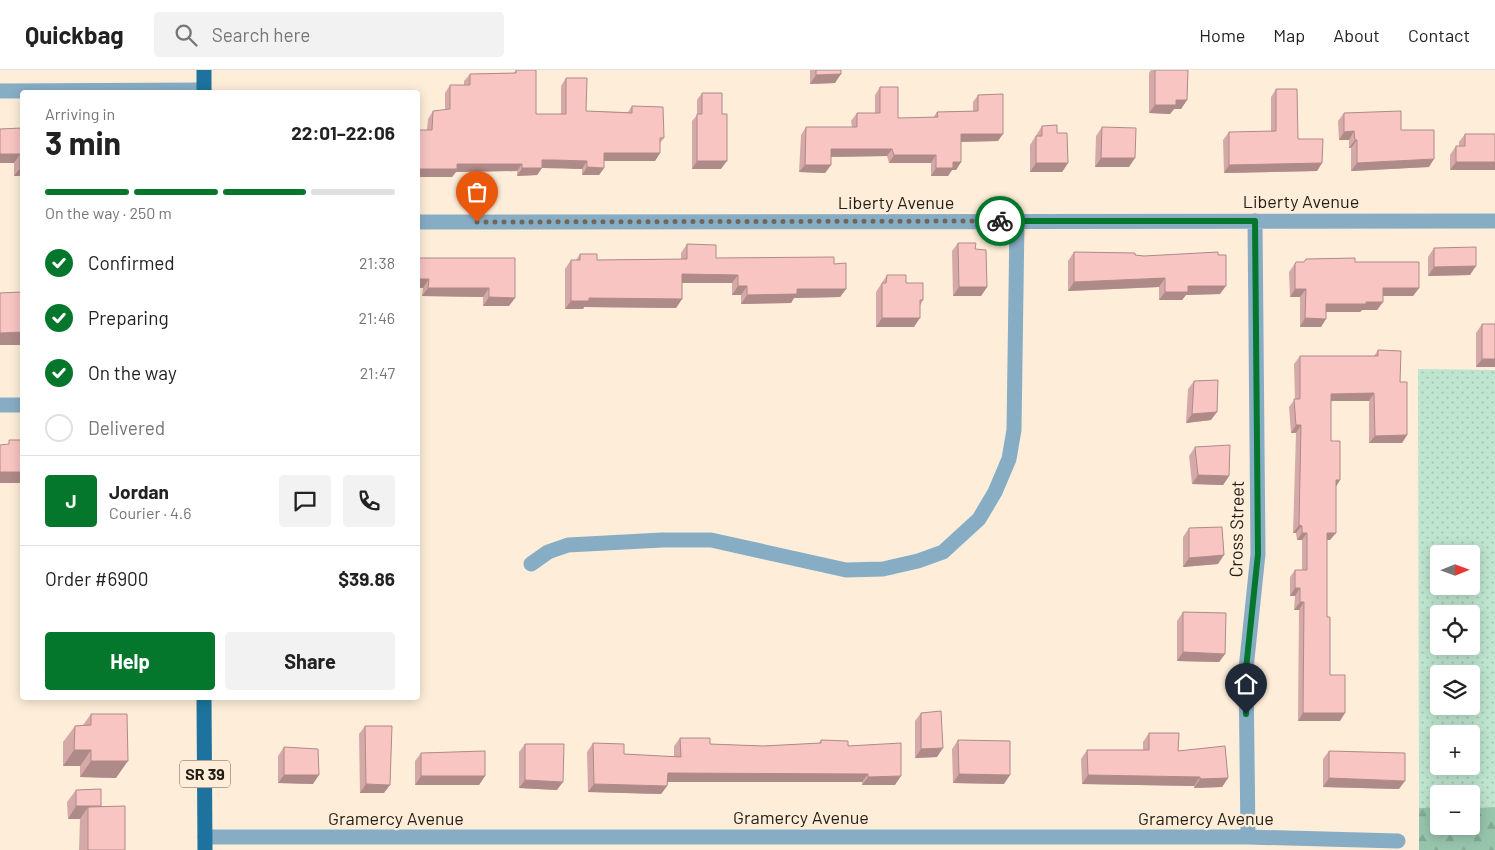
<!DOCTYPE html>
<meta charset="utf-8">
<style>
body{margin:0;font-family:Barlow,sans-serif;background:#f2f2f2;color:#222;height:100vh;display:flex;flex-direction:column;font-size:19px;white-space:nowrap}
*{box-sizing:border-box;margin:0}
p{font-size:16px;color:#767676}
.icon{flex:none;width:28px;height:28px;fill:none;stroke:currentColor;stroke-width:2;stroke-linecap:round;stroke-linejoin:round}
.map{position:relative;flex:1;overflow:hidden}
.details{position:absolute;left:20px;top:20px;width:400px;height:610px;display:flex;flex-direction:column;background:#fff;border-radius:5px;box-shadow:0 2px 12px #0003}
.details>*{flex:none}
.needle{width:32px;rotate:89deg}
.tools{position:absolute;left:1430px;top:475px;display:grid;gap:10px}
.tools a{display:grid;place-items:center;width:50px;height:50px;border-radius:5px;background:#fff;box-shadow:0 2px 12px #0003;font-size:25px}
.pin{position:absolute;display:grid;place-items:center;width:42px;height:42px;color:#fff;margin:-51px -21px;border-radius:50% 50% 50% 0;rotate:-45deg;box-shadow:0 0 5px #0007}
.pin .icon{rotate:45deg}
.courier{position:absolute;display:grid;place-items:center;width:50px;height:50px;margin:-25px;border:4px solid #04772c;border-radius:50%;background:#fff;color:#222;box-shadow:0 1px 6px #0007}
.summary em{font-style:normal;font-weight:700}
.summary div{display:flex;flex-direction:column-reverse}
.summary{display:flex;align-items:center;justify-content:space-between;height:85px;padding:0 25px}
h1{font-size:32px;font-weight:700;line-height:38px}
.bar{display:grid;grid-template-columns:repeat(4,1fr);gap:8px 5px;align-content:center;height:60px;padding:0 25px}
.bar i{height:6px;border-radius:4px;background:#e0e0e0}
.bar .current{background:#04772c}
.bar p{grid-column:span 4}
.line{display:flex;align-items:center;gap:12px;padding:0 25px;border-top:1px solid #e0e0e0}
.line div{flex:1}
.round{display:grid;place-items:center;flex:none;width:52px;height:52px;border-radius:5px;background:#f2f2f2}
ol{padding:0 25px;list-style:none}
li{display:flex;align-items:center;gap:15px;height:55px}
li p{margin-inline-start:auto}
li .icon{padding:5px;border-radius:50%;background:#04772c;color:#fff;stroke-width:4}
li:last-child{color:#767676}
li i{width:28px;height:28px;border:2px solid #e0e0e0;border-radius:50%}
.cta{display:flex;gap:10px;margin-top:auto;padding:10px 25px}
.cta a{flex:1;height:58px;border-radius:5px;background:#04772c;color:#fff;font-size:20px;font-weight:700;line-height:58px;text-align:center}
.cta a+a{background:#f2f2f2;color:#222}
header{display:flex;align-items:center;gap:30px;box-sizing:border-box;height:70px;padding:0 25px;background:#fff;border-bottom:1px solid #e0e0e0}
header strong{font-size:24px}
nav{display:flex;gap:28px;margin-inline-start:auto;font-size:18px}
.search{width:350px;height:45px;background:#f2f2f2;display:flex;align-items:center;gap:12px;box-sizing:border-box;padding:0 18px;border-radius:5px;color:#767676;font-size:19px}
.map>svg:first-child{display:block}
</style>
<header>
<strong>Quickbag</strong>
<div class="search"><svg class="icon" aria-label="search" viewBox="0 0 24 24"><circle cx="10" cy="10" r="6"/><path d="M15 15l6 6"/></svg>Search here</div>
<nav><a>Home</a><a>Map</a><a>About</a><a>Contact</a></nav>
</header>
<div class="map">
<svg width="1495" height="780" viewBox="0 0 1495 780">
<defs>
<pattern id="green-dots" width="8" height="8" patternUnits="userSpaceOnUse" patternTransform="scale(1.25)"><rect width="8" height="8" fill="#bee5cf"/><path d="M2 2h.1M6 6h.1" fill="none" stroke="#a3c4b1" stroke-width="1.8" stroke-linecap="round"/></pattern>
<pattern id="forest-firs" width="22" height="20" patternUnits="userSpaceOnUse" patternTransform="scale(1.25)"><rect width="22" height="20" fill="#97c5ac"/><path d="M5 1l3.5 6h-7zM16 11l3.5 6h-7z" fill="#82a993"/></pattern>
</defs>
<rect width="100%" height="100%" fill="#feeed9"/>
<path fill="url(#green-dots)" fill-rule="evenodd" d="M1418,299L1495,300V737L1471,738V724H1439V738H1419ZM1439,484H1471V516H1439ZM1439,544H1471V576H1439ZM1439,604H1471V636H1439ZM1439,664H1471V696H1439Z"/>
<path fill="url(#forest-firs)" d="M1495,737V780H1419V738H1439V756H1471V738Z"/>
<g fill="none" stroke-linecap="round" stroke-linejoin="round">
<path stroke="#87adc5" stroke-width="15" d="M0,21L204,20
M418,152L1495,151
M0,335H22
M531,494L548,482L568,475L662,470H711L846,500L883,499L918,491L943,482L979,449L995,422L1009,389L1014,360L1017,151
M205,767H1248L1398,771
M1248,767L1246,599L1258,484L1255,151"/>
<path stroke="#1d739d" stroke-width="15" d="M204,0V22
M204,628L205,780"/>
</g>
<path fill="#d5a9a7" d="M516,0L536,44H561V16L566,8L586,41L628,42L632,36L664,68L660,73V83L655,91H604V98L599,105H582V99L549,97L542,98L537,105L517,106V101L456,102L452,107H418V60H427L428,49L433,41L445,40V23L450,15H464V11L470,4L514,3Z
M810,0H841L835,13L810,14Z
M1151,0H1188L1187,30L1181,39H1174L1170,44L1149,43V3Z
M880,17L898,48H933L937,42L973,41V32L978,25L998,71L961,72V92L956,100H952L948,106H931V93H889L887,86L831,87V95L825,103L799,102L801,65L806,57H852L851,51L857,43H875V25Z
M1276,19L1298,69L1322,93L1317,101L1224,103L1223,70L1229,62H1271V27Z
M702,23L722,44L721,99H692V51L697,45V30Z
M1344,43L1401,60L1429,97L1351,101V78H1349V70H1339L1338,51Z
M1042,56L1057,63L1068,93L1062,102H1030V75Z
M1102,57L1129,97H1095L1096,66Z
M22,58V106H14V93Z
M1465,64H1495V100H1450V85L1456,76H1459V72Z
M958,173L975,179L987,217L981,226H953L952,181Z
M687,174L716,188L834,194L846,219L840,227L794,228L791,233L741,234V225H732V213H682V229L676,238L584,237L583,239H565V199L571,190H576L580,184L597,190L681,189V183Z
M1434,178L1470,205L1428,206V187Z
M1074,182L1144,186L1218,185L1220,224L1186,225L1182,230H1159V217L1068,221V191Z
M418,188H515L509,236H483V227L422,226L423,218Z
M1296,192H1355L1419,218L1413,226H1383V232L1377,240H1362L1360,242H1326L1321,257H1300V227H1290L1289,202Z
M887,205L906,213L923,230L920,236L914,257H876V222Z
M1482,254L1495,297H1476V263Z
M1378,280L1400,312L1407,365L1402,373H1369V331H1331V371L1340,410L1336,416L1330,470H1327V547L1330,605L1340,651H1298L1299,540H1294L1295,526H1290V507L1295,500H1302V470H1297L1296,463H1293L1296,363H1291L1289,337L1295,329L1294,294L1300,286H1374Z
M1194,311L1211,350L1186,353L1188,319Z
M1195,377L1229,406L1223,415L1192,414L1189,386Z
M1189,458L1218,494L1183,497V467Z
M1183,542L1225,584L1219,592L1177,591V551Z
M921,643L937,687L915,688V651Z
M91,644L116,708L80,707V696H63V672L75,656L83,655Z
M365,656L384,723H360L359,664Z
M1149,663L1178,681L1228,708L1222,717L1194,718V716L1082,714L1081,689L1087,680H1143V672Z
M680,668L710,674L763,676L819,673L821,670L848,676L895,715H862V712H668L667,716L661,724L588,722L587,682L593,673L624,684L674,687V676Z
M958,670L1004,714L953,713L952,679Z
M525,674L557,720L519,718V682Z
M284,677L313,714L278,713V686Z
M1329,681L1399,719L1323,717V689Z
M421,683L485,706L479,715H415V691Z
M76,720L101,736L125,780H79L80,749H68L67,732Z"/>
<path fill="#ae8a88" d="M841,4L835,13L810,14L816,5Z
M1176,30H1187L1181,39H1174L1170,44L1149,43L1155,35Z
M1354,61L1349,70H1339L1344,62Z
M961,64H1003L998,71L955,72Z
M1355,70H1357L1351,78H1349Z
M831,79H892L887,86L825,87Z
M604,83H660L655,91H599Z
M0,84H20L14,93H0Z
M894,85H936L931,93H889Z
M1101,88H1135L1129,97H1095Z
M1434,89L1429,97L1351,101L1357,93Z
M542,90H554L587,91L582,99L542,98L537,105L517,106L522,98Z
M697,91H727L721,99H692Z
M953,92H961L956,100H952L948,106H931L936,98Z
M1456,92H1495V100H1450Z
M1036,93H1068L1062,102H1030Z
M1322,93L1317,101L1224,103L1229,95Z
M457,94H522L517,101L456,102L452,107H418V99Z
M805,95H831L825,103L799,102Z
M587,97L604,98L599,105H582Z
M20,98H22V106H14Z
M1476,196L1470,205L1428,206L1434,197Z
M682,204L738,205L732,213H676Z
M1165,208L1159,217L1068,221L1074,212Z
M418,209H429L423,218H418Z
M738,216H747L741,225H732Z
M1188,216H1226L1220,224L1186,225L1182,230H1159L1165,222Z
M959,217H987L981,226H953Z
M428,218H489L483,227L422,226Z
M1383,218H1419L1413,226H1378Z
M797,219H846L840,227L794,228L791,233L741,234L747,225Z
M1295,219H1306L1300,227H1290Z
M489,227L515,228L509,236H483Z
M589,228L682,229L676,238L584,237L583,239H565L571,231Z
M1366,232H1383L1377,240H1362L1360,242H1321L1326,234Z
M882,248H920L914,257H876Z
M1305,248L1326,249L1321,257H1300Z
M22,262V275H0V263Z
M1482,289H1495V297H1476Z
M1374,323L1369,331H1325L1331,324Z
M1217,342L1211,350L1186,353L1192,344Z
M1296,355H1301L1296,363H1291Z
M1407,365L1402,373H1369L1375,366Z
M0,402H22V413H0Z
M1198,405L1229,406L1223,415L1192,414Z
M1336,410H1340L1335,418Z
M1299,455L1302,456L1296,463H1293Z
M1302,463H1307L1302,470H1297Z
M1327,463H1336L1330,470H1321Z
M1224,485L1218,494L1183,497L1189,488Z
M1295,518H1300L1295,526H1290Z
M1300,532H1304L1299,540H1294Z
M1183,582L1225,584L1219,592L1177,591Z
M1303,643H1345L1340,651H1298Z
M943,678L937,687L915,688L921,679Z
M74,680H91L80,696H63Z
M91,691H128L116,708L80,707Z
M668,703L868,704L862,712H662Z
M959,704L1010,705L1004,714L953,713Z
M284,705H319L313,714L278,713Z
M1088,705L1200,707L1194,716L1082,714Z
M421,706H485L479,715H415Z
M901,706L895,715H862L868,707Z
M1228,708L1222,717L1194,718L1200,709Z
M1329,708L1405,711L1399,719L1323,717Z
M525,710L563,712L557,720L519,718Z
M366,714L390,715L384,723H360Z
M594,714L667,716L661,724L588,722Z
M76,736H101L88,737L80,749H68Z"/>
<path fill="#f8c5c2" stroke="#ae8a88" d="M516,0H536V44H566V8H587L586,41L632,43V36L663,37L664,68H660V83H604V98L587,97V91L554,90H542V98H522V94H457V99H418V60H432L433,41L450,39V15H470V4L516,3Z
M816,0H841V4L816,5Z
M1155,0H1188L1187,30H1176V35H1155Z
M880,17H898V48L938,47L937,42L978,41V25L1003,24V64H961V92H953V98H936V85H894L892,79H831V95H805L806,57H857V43H880Z
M1276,19H1297L1298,69H1323L1322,93L1229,95V62L1276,61Z
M702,23H722V44H727V91H697V44H702Z
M1401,41V60H1434V89L1357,93V70H1355L1354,61L1344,62V43Z
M1057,55V63H1067L1068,93H1036V66H1042V56Z
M1102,57L1136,58L1135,88H1101Z
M22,58V98H20V84H0V59Z
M1465,64H1495V92H1456V76H1465Z
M958,173H976L975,179L986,180L987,217H959Z
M687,174L716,175V188L834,187V194L846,193V219H797V224L747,225V216H738V205L682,204V229L589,228V231H571V190H580V184H597V190L687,189Z
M1476,177V196L1434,197V178Z
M1074,182L1135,183V185L1144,186L1218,182V185H1226V216H1188V222H1165V208L1074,212Z
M418,188H515V228L489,227V218H428L429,209H418Z
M1355,188V192H1419V218H1383V232H1366V234H1326V249L1305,248L1306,219H1295V194L1296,192H1304L1306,189Z
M887,205H906V213H923V230H920V248H882V213H886Z
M22,222V262L0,263V223Z
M1482,254H1495V289H1482Z
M1378,280L1401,281L1400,312H1407V365L1375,366L1374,323L1331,324V371H1340V410H1336V463H1327V547H1330V605H1345V643H1303L1304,532H1300V518H1295V500H1307V463H1302V456L1299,455L1301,355H1296L1294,329H1300V286H1378Z
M1218,310L1217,342L1192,344L1194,311Z
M9,370H22V402H0V375L9,374Z
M1230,375L1229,406L1198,405L1195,377Z
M1222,457L1224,485L1189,488V458Z
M1183,542L1226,543L1225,584L1183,582Z
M941,641L943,678L921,679V643Z
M91,644H127L128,691H91V680H74L75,656L91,655Z
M365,656H392L390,715L366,714Z
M1149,663H1179L1178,681L1225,676L1228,708L1200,709V707L1088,705L1087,680H1149Z
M680,668H710V674L763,676L821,673V670L848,671V676L901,673V706L868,707V704L668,703L667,716L594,714L593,673L624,674V684L681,687Z
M958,670L1010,671V705L959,704Z
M525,674H564L563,712L525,710Z
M284,677L318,679L319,705H284Z
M485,681V706H421V683Z
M1329,681L1405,683V711L1329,708Z
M101,719V736H76V720Z
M125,736V780H88V737Z"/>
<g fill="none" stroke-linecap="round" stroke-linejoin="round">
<path stroke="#70665a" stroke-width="5" stroke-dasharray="0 9" d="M477,152L1000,151"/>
<path stroke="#04772c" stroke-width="6" d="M1000,151H1255L1258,484L1246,599V644"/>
</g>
<g text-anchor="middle" stroke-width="4.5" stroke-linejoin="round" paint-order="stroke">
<rect fill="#feeed9" stroke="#655c50" stroke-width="1" x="180" y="690.5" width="50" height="27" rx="4"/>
<g font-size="16" font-weight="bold" fill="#231d16">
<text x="205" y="710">SR 39</text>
</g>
<g font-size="18" fill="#231d16" stroke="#feeed9">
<text x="1301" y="138">Liberty Avenue</text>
<text x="896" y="139">Liberty Avenue</text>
<text transform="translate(1237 459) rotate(-89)" y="6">Cross Street</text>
<text x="801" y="754">Gramercy Avenue</text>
<text x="396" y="755">Gramercy Avenue</text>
<text x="1206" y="755">Gramercy Avenue</text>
</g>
</g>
</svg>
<div class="tools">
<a><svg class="needle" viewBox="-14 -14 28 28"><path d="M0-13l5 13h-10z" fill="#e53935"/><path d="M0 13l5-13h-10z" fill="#767676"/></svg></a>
<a><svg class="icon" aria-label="locate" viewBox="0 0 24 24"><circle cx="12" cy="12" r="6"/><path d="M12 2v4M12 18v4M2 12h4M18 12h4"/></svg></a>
<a><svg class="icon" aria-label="layers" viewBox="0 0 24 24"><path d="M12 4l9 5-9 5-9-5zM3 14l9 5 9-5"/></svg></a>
<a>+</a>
<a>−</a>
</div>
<div class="pin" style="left:477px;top:152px;background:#ea580c"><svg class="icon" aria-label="bag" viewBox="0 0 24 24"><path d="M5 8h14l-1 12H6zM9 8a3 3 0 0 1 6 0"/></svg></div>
<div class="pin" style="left:1246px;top:644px;background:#1f2937"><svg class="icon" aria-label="home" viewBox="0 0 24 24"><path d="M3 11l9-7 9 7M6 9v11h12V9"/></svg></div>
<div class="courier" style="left:1000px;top:151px"><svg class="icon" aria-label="bike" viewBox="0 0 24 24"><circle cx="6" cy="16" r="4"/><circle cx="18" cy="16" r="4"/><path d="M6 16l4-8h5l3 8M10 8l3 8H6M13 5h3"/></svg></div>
<section class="details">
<div class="summary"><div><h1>3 min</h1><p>Arriving in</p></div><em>22:01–22:06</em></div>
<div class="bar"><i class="current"></i><i class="current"></i><i class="current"></i><i></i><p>On the way · 250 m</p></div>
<ol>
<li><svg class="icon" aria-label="check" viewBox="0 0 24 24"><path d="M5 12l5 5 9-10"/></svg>Confirmed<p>21:38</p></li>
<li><svg class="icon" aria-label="check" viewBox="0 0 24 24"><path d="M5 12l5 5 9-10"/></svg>Preparing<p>21:46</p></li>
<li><svg class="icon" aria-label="check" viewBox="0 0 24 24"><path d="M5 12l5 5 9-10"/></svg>On the way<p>21:47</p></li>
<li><i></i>Delivered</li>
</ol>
<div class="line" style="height:90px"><b class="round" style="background:#04772c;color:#fff">J</b><div><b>Jordan</b><p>Courier · 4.6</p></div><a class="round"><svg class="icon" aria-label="chat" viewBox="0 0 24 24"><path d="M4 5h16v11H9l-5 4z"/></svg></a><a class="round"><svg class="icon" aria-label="phone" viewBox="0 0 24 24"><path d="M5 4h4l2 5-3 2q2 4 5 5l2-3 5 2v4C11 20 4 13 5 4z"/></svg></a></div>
<div class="line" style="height:65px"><div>Order #6900</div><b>$39.86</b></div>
<div class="cta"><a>Help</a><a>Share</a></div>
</section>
</div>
